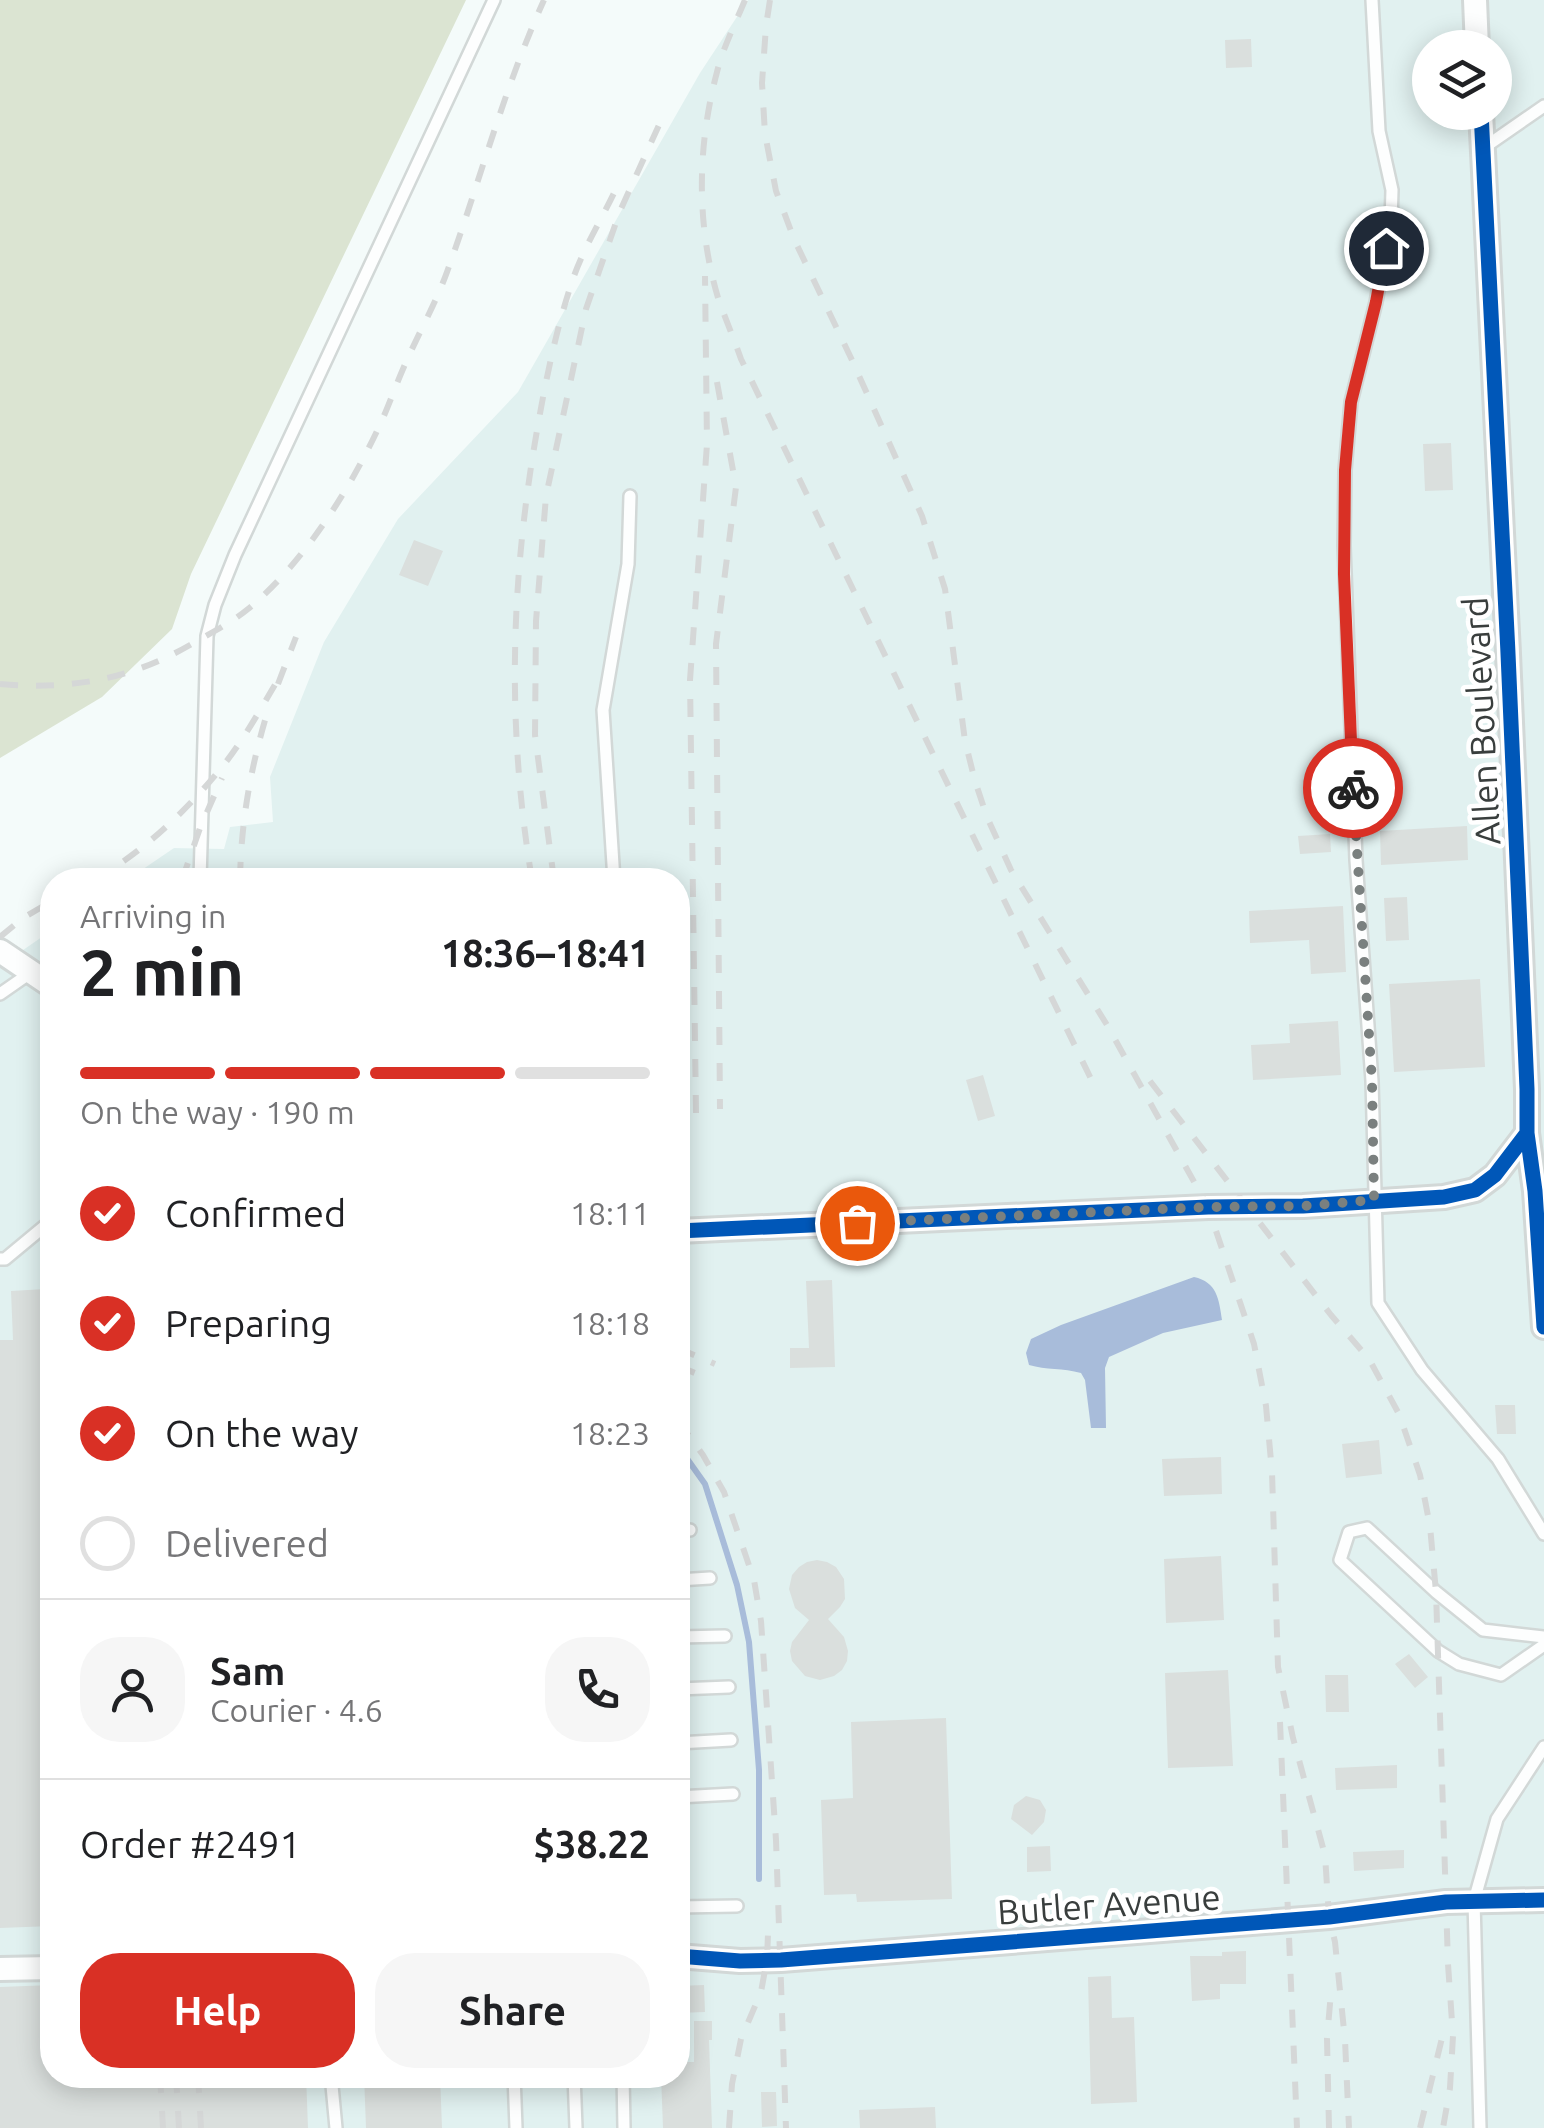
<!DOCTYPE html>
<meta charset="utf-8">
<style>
body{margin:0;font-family:Ubuntu,sans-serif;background:#f6f6f6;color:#202124;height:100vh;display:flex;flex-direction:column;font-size:38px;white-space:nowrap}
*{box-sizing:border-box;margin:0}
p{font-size:32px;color:#757577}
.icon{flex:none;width:55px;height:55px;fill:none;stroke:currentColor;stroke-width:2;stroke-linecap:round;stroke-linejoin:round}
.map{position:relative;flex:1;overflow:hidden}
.drawer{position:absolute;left:40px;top:868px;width:650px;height:1220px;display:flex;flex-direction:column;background:#fff;border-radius:40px;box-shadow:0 5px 25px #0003}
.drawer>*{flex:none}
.controls{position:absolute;left:1412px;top:30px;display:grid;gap:20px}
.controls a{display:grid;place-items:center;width:100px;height:100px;border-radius:50%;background:#fff;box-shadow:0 5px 25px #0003;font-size:50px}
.pin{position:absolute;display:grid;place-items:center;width:85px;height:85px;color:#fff;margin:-42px;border:5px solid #fff;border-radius:50%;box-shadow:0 2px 10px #0007}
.courier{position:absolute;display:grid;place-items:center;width:100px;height:100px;margin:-50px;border:8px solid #d93025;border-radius:50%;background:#fff;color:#222;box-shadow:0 2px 12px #0007}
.summary em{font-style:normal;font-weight:700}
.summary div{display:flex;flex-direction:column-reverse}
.summary{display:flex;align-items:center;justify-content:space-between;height:170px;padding:0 40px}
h1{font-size:65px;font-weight:700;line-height:75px}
.bar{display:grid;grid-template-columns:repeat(4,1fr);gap:15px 10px;align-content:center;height:120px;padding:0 40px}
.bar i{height:12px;border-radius:8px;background:#e0e0e0}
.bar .active{background:#d93025}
.bar p{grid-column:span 4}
.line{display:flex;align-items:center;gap:25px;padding:0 40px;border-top:2px solid #e0e0e0}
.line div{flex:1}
.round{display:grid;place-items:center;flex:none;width:105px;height:105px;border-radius:40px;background:#f6f6f6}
ol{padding:0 40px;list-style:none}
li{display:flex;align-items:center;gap:30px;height:110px}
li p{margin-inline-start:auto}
li .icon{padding:10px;border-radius:50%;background:#d93025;color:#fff;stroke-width:4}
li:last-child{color:#757577}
li i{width:55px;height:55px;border:5px solid #e0e0e0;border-radius:50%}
.cta{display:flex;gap:20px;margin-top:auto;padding:20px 40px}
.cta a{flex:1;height:115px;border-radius:40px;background:#d93025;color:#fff;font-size:40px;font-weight:700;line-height:115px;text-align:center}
.cta a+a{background:#f6f6f6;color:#202124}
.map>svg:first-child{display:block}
</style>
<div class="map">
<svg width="1544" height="2128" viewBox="0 0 1544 2128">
<rect width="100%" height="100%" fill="#f4fbfa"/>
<path fill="#e1f1f0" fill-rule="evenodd" d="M748,0H1544V2128H0V966L52,930V2075H678V880H127L174,848L224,849L230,827L273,822L270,777L324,642L398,519L518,392L700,73ZM1430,48H1495V112H1430Z"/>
<path fill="#dbe4d2" d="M0,0H466L191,574L172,629L102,697L0,758Z"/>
<path fill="#a8bcda" d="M1194,1277C1217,1282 1219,1299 1222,1320L1163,1333L1109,1357L1105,1368L1106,1428H1091L1085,1380L1081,1373C1063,1368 1046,1370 1029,1365L1026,1353L1031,1339L1061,1325Z"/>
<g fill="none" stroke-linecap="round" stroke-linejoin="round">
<path stroke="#a8bcda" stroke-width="6" d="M678,1446L705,1484L737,1585L749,1642L759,1770V1879"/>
</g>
<path fill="#dadfdd" d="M1251,39L1252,67L1226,68L1225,40Z
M1451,443L1453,490L1425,491L1423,444Z
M414,540L443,551L428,586L399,575Z
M1467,826L1468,860L1381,865L1380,831Z
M1330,834L1331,852L1300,854L1298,836Z
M1407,897L1409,940L1386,941L1384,898Z
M1343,906L1346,972L1311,974L1309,940L1250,943L1249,911Z
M1480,979L1485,1067L1394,1072L1389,984Z
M1338,1021L1341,1075L1253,1080L1251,1045L1290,1043L1289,1024Z
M983,1075L995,1116L978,1121L966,1080Z
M832,1280L835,1367L790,1368V1348H809L806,1281Z
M45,1289L47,1338H52V1926L0,1928V1340H13L11,1291Z
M1495,1405H1515L1516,1434H1497Z
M1379,1440L1382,1474L1346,1478L1342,1444Z
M1221,1457L1222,1494L1164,1496L1162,1459Z
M1221,1556L1224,1620L1166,1623L1164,1559Z
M817,1560L827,1562L836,1567L844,1579L845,1599L840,1607L828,1619L844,1637L848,1651L847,1661L842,1670L834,1676L820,1680L805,1676L792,1661L790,1651L792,1642L809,1620L795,1608L789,1589L792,1575L799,1567L807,1562Z
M1409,1654L1428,1677L1415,1688L1395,1664Z
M1228,1670L1233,1766L1168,1768L1165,1673Z
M1325,1675H1348L1349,1712H1326Z
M946,1718L952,1899L857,1902L856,1894L824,1895L821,1800L853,1798L851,1722Z
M1397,1765V1788L1336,1790L1335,1768Z
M1026,1796L1040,1800L1046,1810L1044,1822L1032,1835L1011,1819L1014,1805Z
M1050,1846L1051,1871L1027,1872V1847Z
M1404,1850V1868L1354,1871L1353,1852Z
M1246,1951V1984H1220V1999L1192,2001L1190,1956H1222V1952Z
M1111,1976L1112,2018L1134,2017L1137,2102L1091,2104L1088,1977Z
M52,1985V2075H306L308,2128H0V1987Z
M704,1985L705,2012L678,2013V1986Z
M694,2021H712V2040H709L712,2128H663L661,2075H678V2062H694Z
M364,2075H440L442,2128H366Z
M761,2092H776L777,2126L762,2127Z
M935,2107L936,2128H860L859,2110Z"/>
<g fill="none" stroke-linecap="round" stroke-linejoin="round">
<defs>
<path id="service" d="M1372,0L1379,131L1392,190L1391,222L1376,302L1351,402L1345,470L1344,546L1356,860L1372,1081L1378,1303L1422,1370L1498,1459L1544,1534
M1482,149L1544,106
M200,880L207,636L215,605L235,555L494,0
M614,880L603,710L628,564L630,496
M0,994L33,971
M0,1259H5L46,1225L52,1226
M678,1530H690
M678,1580L710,1578
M678,1637L725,1636
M1544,1637L1483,1630L1436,1592L1367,1528L1349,1532L1340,1560L1438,1651L1459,1664L1501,1675L1544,1645
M678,1689L729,1687
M678,1743L731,1740
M678,1797L733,1794
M678,1907L737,1906
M331,2075L336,2128
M514,2075L516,2128
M574,2075L576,2128
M623,2075L624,2128
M1480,2128L1474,1901L1497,1819L1544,1747"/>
<path id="minor" d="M1475,0L1477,48
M1481,112C1498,438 1514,763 1527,1089V1133L1535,1191L1544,1327
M0,951L52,986
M678,1231L1208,1207L1303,1206L1444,1197L1475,1190L1495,1175L1527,1133
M678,1956L740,1961L781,1960L1329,1917L1446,1902L1544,1900
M0,1969L52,1968"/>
</defs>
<use href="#service" stroke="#d2d8d7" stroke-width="16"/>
<use href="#minor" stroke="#d2d8d7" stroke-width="28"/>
<use href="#service" stroke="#fdfefe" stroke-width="11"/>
<use href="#minor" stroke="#fdfefe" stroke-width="22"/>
<path stroke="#d5d7d7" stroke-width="6" stroke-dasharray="18 18" stroke-linecap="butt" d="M745,0C735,24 723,48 717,72C697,147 696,226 719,301C726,320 734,339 741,359L1094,1085
M770,0L766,26L762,83L765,134L776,191L794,239L851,358L922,516L945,589L965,741L975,781L987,817L1011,870L1107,1025L1208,1207L1254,1344L1266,1406L1272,1472L1278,1667L1293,1738L1325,1855L1329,1917L1335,1942L1345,2040L1349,2128
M717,382L736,487L716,644L720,1109
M0,684C69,690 129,680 190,645C209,634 231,623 248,609C305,562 353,485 383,418C390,402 396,385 403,369C417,336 435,305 447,272C480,181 504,88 544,0
M278,684L296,637
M93,880C140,855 184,813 218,772C243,742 262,706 282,673
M182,880L200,828L222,778
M240,880C241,823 250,771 266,717
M532,880C508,735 510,599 533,454C543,394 554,334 574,276C584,248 601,220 614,193
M554,880L535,735L536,621L546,496L586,309L620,211L664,114
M0,937L23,918L52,901
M1150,1081L1331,1315L1369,1359L1399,1414L1420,1475L1430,1526L1436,1592L1448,1964L1453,2036L1450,2088L1443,2128
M696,1113L690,680L707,444L705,276
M678,1348L715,1364
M678,1366L707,1378
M678,1421L703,1455L724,1492L754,1580L761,1621L776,1840L786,2128
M1280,1722L1297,2128
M160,2075L163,2128
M176,2075L179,2128
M198,2075L201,2128
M729,2128L732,2084L741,2039L761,1992L767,1959L768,1934
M1329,2128L1327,2039L1331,1992
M1420,2128L1443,2034"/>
<defs>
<path id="cycleway" d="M1481,112C1498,438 1514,763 1527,1089V1133L1535,1191L1544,1327
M678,1231L1208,1207L1303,1206L1444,1197L1475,1190L1495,1175L1527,1133
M678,1956L740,1961L781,1960L1329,1917L1446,1902L1544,1900"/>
</defs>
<use href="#cycleway" stroke="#fff" stroke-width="21"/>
<use href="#cycleway" stroke="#0057b8" stroke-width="15"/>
</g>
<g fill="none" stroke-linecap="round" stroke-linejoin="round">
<path stroke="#7a807f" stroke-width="10" stroke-dasharray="0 18" d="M857,1223L1208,1207L1303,1206L1374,1200L1372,1081L1353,788"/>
<path stroke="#d93025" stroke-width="12" d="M1353,788L1344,574L1345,470L1351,402L1376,302L1386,248"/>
</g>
<g text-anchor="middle" stroke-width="9" stroke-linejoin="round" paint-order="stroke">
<g font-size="35" fill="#393e3d" stroke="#fff">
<text transform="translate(1482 721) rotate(-93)" y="12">Allen Boulevard</text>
<text transform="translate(1109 1905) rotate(-4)" y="12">Butler Avenue</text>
</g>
</g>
</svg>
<div class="controls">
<a><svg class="icon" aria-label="layers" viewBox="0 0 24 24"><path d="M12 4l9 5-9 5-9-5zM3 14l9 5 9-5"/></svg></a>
</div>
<div class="pin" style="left:857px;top:1223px;background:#ea580c"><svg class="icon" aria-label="bag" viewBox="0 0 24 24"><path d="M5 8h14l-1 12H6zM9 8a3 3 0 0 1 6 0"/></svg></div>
<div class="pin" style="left:1386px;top:248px;background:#1f2937"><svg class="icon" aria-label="home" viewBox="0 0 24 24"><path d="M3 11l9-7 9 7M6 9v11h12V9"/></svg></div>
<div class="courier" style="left:1353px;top:788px"><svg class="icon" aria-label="bike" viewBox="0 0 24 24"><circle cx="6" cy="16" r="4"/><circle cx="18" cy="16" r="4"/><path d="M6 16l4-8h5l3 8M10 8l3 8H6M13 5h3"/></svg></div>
<section class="drawer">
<div class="summary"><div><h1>2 min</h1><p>Arriving in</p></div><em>18:36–18:41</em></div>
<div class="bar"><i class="active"></i><i class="active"></i><i class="active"></i><i></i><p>On the way · 190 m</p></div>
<ol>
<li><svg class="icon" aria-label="check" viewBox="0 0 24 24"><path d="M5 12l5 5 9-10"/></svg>Confirmed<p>18:11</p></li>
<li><svg class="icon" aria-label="check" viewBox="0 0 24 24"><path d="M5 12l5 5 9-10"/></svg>Preparing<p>18:18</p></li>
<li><svg class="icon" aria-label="check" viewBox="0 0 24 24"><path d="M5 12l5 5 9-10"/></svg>On the way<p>18:23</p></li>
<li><i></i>Delivered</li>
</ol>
<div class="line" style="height:180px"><a class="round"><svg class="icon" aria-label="person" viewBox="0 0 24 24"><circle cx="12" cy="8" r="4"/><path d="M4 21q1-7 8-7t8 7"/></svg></a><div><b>Sam</b><p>Courier · 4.6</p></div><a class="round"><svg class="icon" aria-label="phone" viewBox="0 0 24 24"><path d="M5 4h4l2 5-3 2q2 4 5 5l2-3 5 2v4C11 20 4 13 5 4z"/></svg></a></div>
<div class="line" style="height:130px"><div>Order #2491</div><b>$38.22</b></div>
<div class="cta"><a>Help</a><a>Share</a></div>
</section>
</div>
